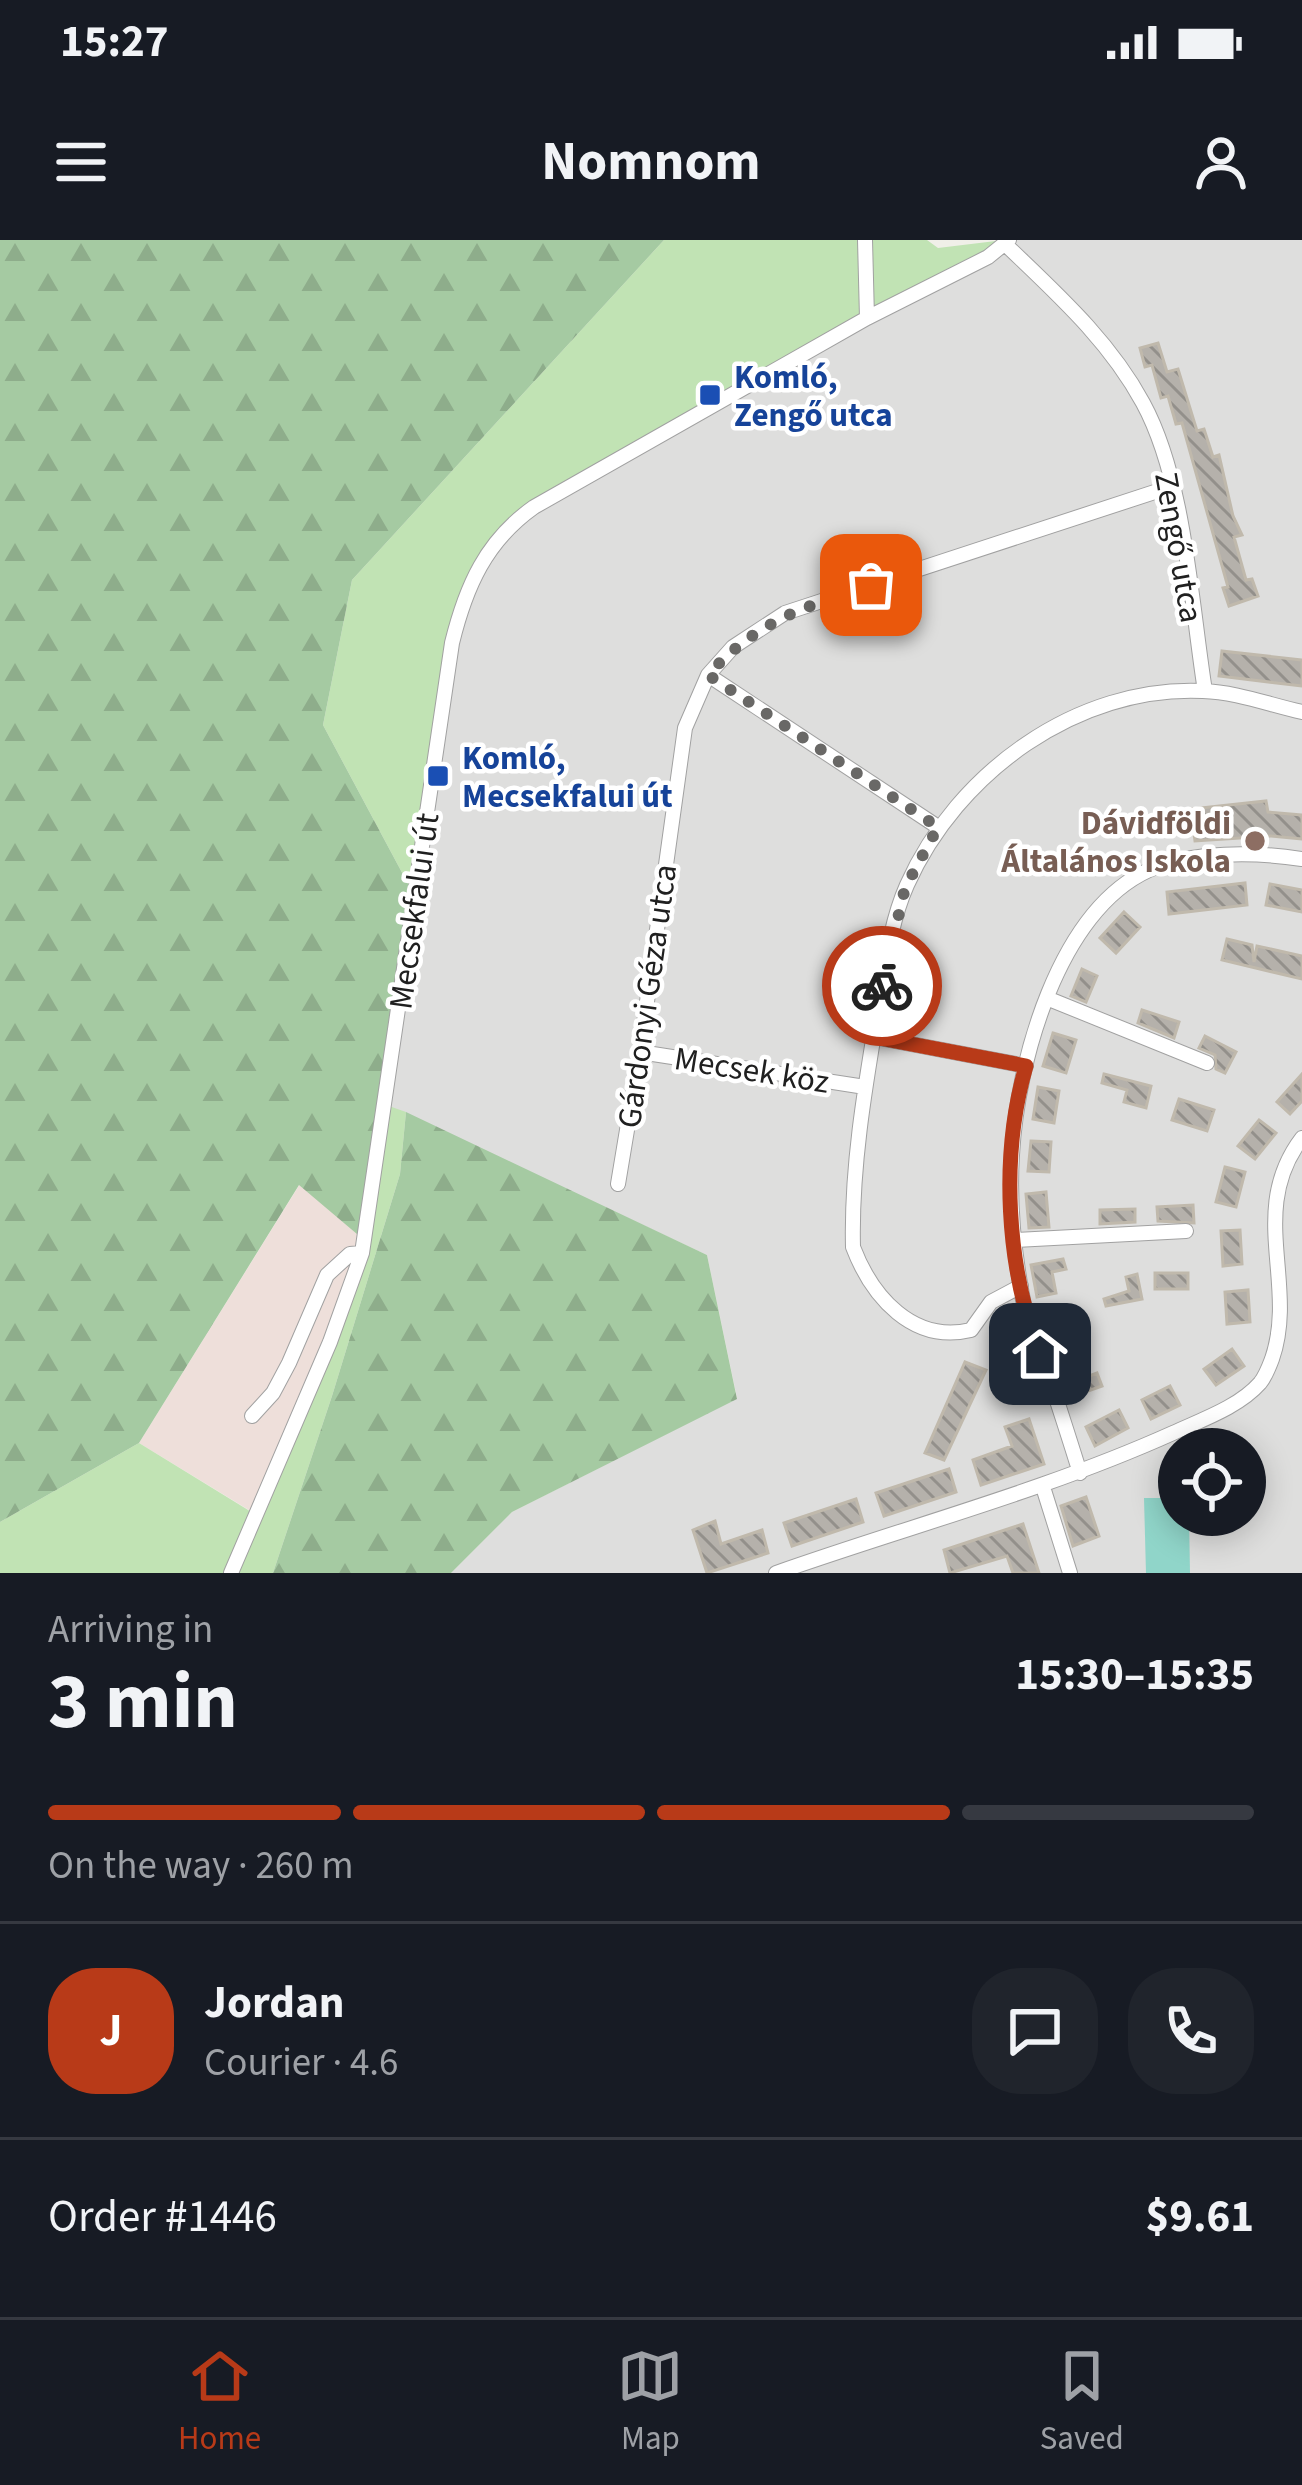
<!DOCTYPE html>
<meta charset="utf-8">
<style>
body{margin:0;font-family:"Source Sans 3",sans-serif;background:#20242c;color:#f1f3f6;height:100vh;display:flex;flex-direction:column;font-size:45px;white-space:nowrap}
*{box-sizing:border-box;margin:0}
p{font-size:39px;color:#9ea1a6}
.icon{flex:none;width:66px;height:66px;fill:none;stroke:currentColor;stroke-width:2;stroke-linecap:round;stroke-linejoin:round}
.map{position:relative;height:1333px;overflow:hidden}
.details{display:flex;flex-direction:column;background:#171b24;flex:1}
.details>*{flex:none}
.fabs{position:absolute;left:1158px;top:1188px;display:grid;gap:24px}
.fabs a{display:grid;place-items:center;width:108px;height:108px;border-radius:50%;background:#171b24;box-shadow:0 6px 30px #0003;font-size:60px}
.pin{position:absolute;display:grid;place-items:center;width:102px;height:102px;color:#fff;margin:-51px;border-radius:24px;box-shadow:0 6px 18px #0006}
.courier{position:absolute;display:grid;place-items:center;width:120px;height:120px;margin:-60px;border:9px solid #b83a18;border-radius:50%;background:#fff;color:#222;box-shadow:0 3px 15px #0007}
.head em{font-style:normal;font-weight:700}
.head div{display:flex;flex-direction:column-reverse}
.head{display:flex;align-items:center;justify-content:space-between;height:204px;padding:0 48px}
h1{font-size:78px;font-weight:700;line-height:90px}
.bar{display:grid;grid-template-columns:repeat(4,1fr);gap:18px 12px;align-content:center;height:144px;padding:0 48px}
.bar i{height:15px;border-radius:9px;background:#363941}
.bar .current{background:#b83a18}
.bar p{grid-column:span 4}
.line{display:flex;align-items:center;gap:30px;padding:0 48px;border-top:3px solid #363941}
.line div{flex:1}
.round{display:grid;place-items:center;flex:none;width:126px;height:126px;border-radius:48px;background:#20242c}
.status{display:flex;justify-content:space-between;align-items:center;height:84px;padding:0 60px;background:#171b24;direction:ltr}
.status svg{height:33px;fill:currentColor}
header{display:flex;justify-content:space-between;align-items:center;height:156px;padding:0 48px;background:#171b24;font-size:54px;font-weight:700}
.dock{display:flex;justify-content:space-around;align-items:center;height:168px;border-top:3px solid #363941;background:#171b24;font-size:33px;color:#9ea1a6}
.dock a{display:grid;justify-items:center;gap:6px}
.dock .current{color:#b83a18}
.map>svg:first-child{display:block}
</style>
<div class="status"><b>15:27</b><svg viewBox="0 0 49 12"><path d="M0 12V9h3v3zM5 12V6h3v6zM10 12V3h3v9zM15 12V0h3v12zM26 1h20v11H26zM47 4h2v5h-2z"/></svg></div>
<header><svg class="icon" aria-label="menu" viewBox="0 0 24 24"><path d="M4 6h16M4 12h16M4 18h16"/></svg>Nomnom<svg class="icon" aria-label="person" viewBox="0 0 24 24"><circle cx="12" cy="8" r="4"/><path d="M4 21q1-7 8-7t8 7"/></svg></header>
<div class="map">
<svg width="1302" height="1333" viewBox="0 0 1302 1333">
<defs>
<pattern id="forest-firs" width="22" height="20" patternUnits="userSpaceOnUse" patternTransform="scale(3)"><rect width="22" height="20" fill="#a5caa2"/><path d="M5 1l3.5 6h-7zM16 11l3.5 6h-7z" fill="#8ead8b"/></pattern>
<pattern id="building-back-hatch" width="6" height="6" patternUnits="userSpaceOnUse" patternTransform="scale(3)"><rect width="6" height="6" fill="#b5b1ab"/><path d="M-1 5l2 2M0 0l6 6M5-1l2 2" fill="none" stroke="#93908b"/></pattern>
</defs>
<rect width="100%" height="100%" fill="#f0efe8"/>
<path fill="#dededd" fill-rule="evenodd" d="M1008,0H1302V1333H451L512,1272L737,1158L707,1015L386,865L461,364L507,286ZM1179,1209H1245V1275H1179Z"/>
<path fill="#eedfda" d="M300,944L364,1000L254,1273L139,1203Z"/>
<path fill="#c1e3b4" d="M664,0H927L938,8L1004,0L1005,4L507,286L461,364L414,655L323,485L352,340Z
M386,865L406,872L400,934L332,1156L273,1333H0V1282L139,1203L253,1273L348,1055Z"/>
<path fill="url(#forest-firs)" d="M0,0H664L352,340L323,485L414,655L364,1000L299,945L139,1203L0,1282Z
M406,872L707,1015L737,1159L512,1272L451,1333H273L332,1156L400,934Z"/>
<path fill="#90d5c9" d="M1144,1258H1179V1275H1189L1190,1333H1146Z"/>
<path fill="url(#building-back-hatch)" stroke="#c0b9ac" stroke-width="3" d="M1158,103L1167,132L1178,129L1197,191L1204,189L1213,217L1219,215L1233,276L1242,295L1234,297L1246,340L1252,339L1258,356L1229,366L1223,348L1228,347L1182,183L1176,184L1168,156L1161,158L1152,125L1145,127L1140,108Z
M1222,411L1302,420V446L1219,436Z
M1266,561L1268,572L1302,575V599L1271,596L1195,601L1191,569Z
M1245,643L1247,665L1169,674L1167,652Z
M1270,644L1302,650V672L1266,665Z
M1124,672L1140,687L1116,713L1100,698Z
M1227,699L1252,705L1254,722L1257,706L1302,716V739L1222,720Z
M1082,729L1097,736L1086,762L1071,756Z
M1142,770L1179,782L1174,798L1138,783Z
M1053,793L1076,800L1066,833L1043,826Z
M1205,796L1236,812L1225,833L1216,829L1215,815L1199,808Z
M1104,834L1151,846L1146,868L1124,862L1127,850L1102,843Z
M1302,834V861L1290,874L1277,862Z
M1038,847L1059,851L1054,883L1033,879Z
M1179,859L1214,870L1207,891L1172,880Z
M1259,880L1276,893L1255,919L1238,906Z
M1031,901L1051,902L1049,932L1028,931Z
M1225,927L1245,932L1236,967L1216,962Z
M1046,952L1049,987L1029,988L1026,954Z
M1193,965L1194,983L1158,981L1157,967Z
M1135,969V982L1100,984V970Z
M1240,990L1242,1024L1223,1026L1221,991Z
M1063,1019L1066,1029L1052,1032L1056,1053L1037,1057L1031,1025Z
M1155,1033H1188V1049H1155Z
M1137,1034L1142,1059L1106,1066L1104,1059L1129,1051L1126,1037Z
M1248,1050L1250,1082L1227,1084L1225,1052Z
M1061,1072L1084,1138L1097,1133L1102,1146L1068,1158L1041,1078Z
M1232,1109L1244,1126L1216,1145L1204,1129Z
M965,1122L986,1130L944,1220L925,1213Z
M1170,1146L1180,1165L1151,1179L1142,1160Z
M1119,1170L1128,1188L1095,1206L1086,1187Z
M1029,1179L1044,1224L981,1245L973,1220L1012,1206L1005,1187Z
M949,1229L956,1252L884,1276L876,1253Z
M1086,1257L1099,1296L1073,1306L1061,1266Z
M856,1259L863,1282L792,1306L784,1283Z
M715,1281L721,1304L762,1290L768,1313L707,1333L693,1290Z
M1023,1284L1039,1333H1013L1007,1316L950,1333L944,1310Z"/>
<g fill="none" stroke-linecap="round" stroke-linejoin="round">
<defs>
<path id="street" d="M865,0L867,78
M1005,4C1056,53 1109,100 1143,163C1185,240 1191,363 1205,451
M708,435L938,587
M1049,759L1207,823
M874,797L1026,826
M640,812L865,847
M618,944L640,812L685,488L708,435L733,407L785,373L1173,246
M1014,1000L1186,991
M1021,1046L991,1062L971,1090C913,1104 872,1057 853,1007C851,928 865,847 878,770C885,729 890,683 907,645C957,533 1077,445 1203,451C1236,452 1270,465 1302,472
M252,1176L273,1153L289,1123L327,1035L350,1014L362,1013
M1080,1233C1070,1201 1060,1169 1049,1137C1040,1111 1028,1087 1023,1060C1014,1013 1009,963 1012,915C1017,823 1058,671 1149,630C1192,611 1256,612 1302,619
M1043,1247L1070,1333
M231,1333L330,1102L362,1013L452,403C466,346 486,301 534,267L867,78L988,17L1009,0
M776,1333C909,1286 1044,1251 1173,1193C1201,1180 1239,1167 1260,1143C1265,1137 1269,1127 1272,1119C1298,1044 1247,970 1302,898"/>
</defs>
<use href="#street" stroke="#a1a1a1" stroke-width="16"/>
<use href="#street" stroke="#fff" stroke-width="14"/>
</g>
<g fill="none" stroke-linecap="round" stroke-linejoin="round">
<path stroke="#696866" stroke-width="12" stroke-dasharray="0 21.6" d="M871,345C804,367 757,381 708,435L938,587L905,648L882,746"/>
<path stroke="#b83a18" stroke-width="15" d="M882,746L874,797L1026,826C1000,916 1006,1026 1040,1114"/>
</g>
<g fill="#1a4fb4" stroke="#fff" stroke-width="4.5">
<rect x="698" y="143" width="24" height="24" rx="6"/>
<rect x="426" y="524" width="24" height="24" rx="6"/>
</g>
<circle fill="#8d6e63" stroke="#fff" stroke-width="4.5" cx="1255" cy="601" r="12"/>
<g text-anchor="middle" stroke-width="9" stroke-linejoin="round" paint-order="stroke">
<g font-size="33" font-weight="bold" fill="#164399" stroke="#fff" text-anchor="start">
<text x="734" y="148">Komló,<tspan x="734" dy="38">Zengő utca</tspan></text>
<text x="462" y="529">Komló,<tspan x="462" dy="38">Mecsekfalui út</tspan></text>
</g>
<g font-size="33" fill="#202020" stroke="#fff">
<text transform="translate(1180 307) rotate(80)" y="12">Zengő utca</text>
<text transform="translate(413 671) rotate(-82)" y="12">Mecsekfalui út</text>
<text transform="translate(646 756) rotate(-82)" y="12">Gárdonyi Géza utca</text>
<text transform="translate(752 829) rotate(9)" y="12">Mecsek köz</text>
</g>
<g font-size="33" font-weight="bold" fill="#785e54" stroke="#fff" text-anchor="end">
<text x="1231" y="594">Dávidföldi<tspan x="1231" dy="38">Általános Iskola</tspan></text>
</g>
</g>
</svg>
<div class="fabs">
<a><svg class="icon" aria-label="locate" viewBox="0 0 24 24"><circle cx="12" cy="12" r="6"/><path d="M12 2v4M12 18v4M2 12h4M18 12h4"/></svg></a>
</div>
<div class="pin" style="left:871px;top:345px;background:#ea580c"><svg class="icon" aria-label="bag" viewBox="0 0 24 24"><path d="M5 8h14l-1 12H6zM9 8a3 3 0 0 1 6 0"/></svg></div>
<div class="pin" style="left:1040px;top:1114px;background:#1f2937"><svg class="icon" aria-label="home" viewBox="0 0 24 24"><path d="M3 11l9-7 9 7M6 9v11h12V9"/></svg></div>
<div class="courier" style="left:882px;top:746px"><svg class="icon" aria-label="bike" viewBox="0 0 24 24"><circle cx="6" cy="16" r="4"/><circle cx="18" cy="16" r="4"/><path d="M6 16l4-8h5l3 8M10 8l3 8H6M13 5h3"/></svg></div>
</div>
<section class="details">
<div class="head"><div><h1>3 min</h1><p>Arriving in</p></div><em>15:30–15:35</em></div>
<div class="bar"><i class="current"></i><i class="current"></i><i class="current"></i><i></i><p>On the way · 260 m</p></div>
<div class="line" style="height:216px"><b class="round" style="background:#b83a18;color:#fff">J</b><div><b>Jordan</b><p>Courier · 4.6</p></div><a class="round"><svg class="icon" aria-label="chat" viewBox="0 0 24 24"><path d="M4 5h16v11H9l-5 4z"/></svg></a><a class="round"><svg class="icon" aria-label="phone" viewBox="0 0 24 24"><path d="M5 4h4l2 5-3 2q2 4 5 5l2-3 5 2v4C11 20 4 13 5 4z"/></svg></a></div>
<div class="line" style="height:156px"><div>Order #1446</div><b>$9.61</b></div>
</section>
<nav class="dock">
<a class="current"><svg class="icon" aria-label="home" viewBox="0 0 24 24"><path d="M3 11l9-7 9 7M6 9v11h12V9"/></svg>Home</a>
<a><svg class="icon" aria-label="map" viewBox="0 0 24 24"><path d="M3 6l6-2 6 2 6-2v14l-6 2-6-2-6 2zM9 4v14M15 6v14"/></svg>Map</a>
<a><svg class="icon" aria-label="saved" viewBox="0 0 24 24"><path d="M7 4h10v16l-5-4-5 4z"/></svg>Saved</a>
</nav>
